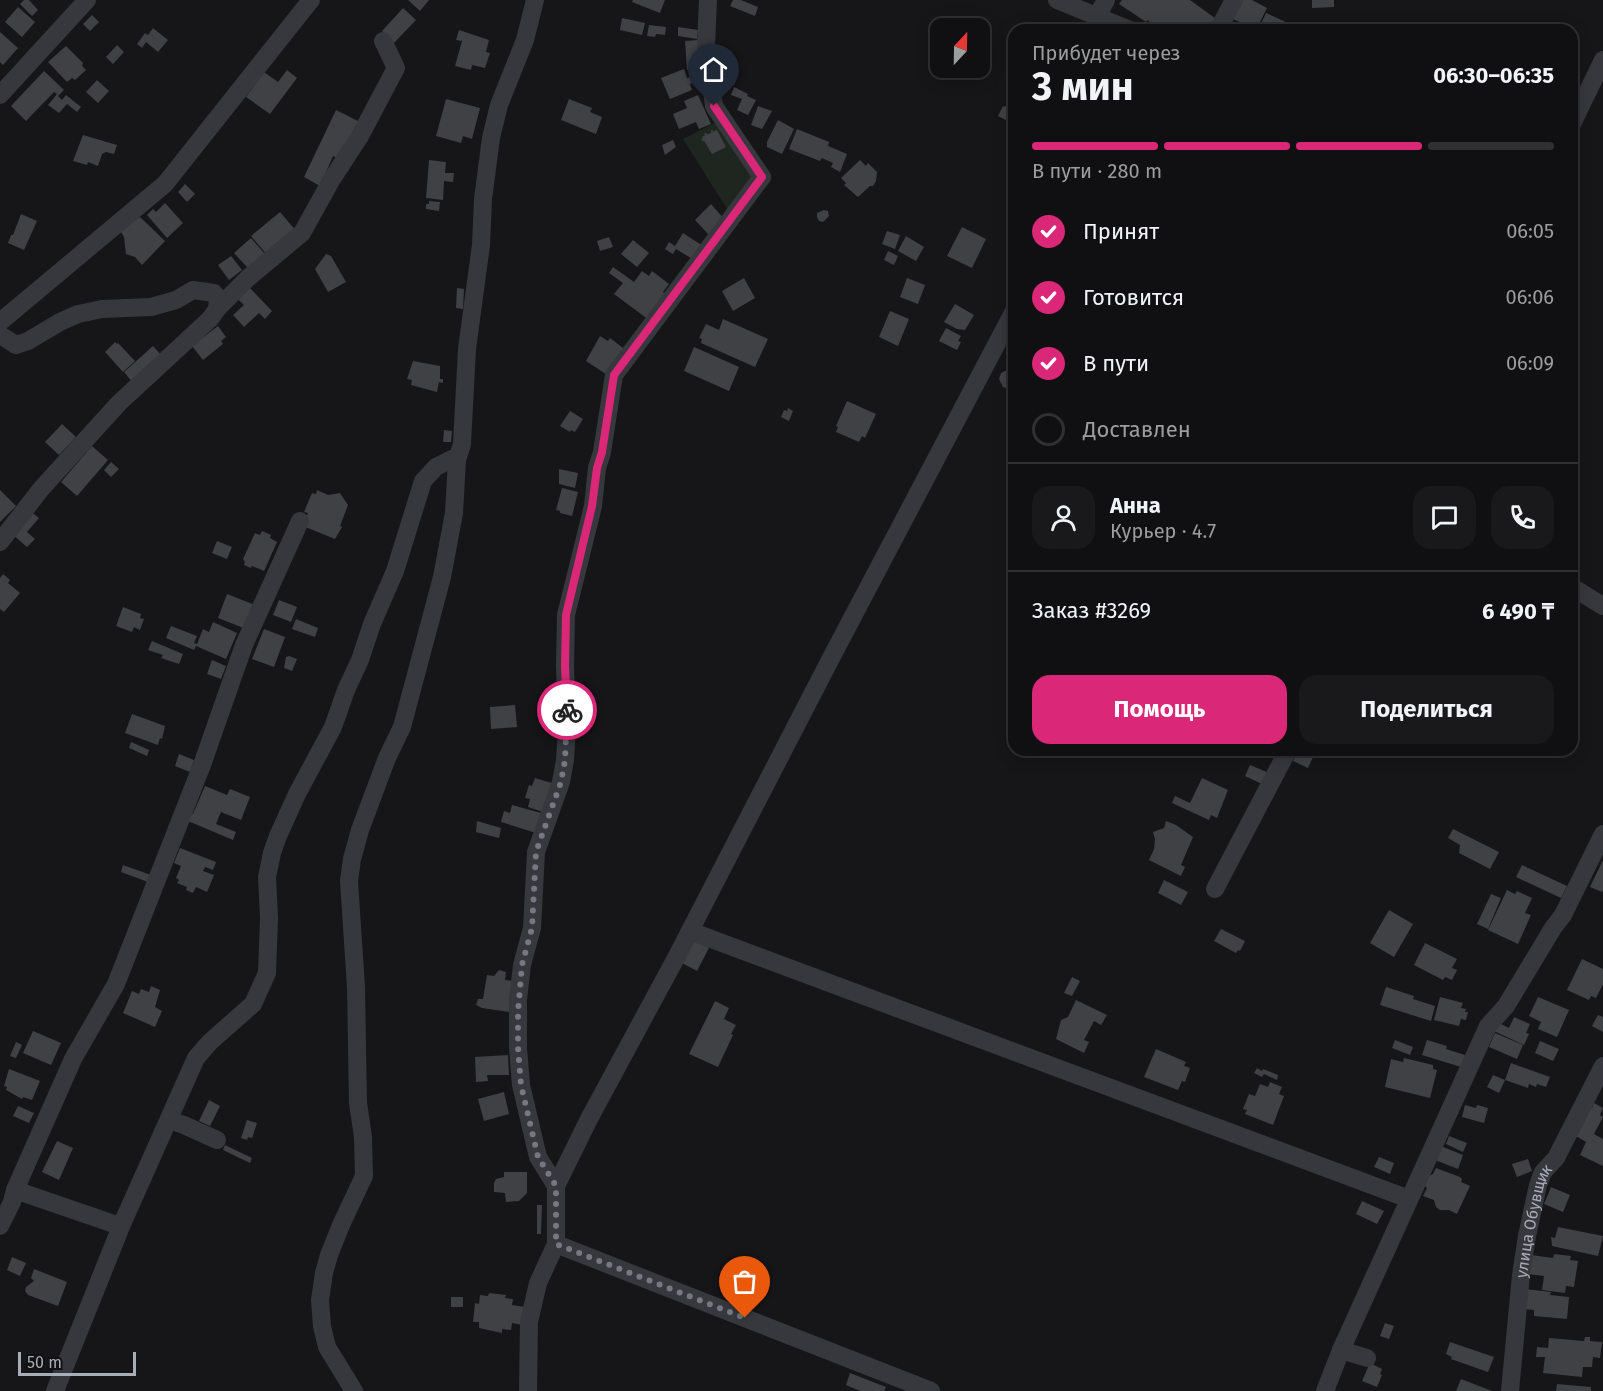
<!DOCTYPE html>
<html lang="ru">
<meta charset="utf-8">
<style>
body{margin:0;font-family:"Fira Sans",sans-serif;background:#19191b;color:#f1f3f6;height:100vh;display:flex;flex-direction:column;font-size:22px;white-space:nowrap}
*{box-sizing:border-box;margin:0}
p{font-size:20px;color:#9c9d9f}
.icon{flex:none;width:33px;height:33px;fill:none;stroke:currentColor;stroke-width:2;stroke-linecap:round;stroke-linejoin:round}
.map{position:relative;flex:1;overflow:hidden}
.side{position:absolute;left:1008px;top:24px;width:570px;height:732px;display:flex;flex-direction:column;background:#101012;border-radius:18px;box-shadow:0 3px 15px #0003,0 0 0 2px #303032}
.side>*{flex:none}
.needle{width:39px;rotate:22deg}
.fabs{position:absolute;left:930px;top:18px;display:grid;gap:12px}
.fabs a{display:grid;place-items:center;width:60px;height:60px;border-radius:12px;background:#101012;box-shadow:0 3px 15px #0003,0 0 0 2px #303032;font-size:30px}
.scale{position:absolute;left:18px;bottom:15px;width:118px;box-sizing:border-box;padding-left:6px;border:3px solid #a8adb8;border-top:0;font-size:16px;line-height:21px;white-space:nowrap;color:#a8adb8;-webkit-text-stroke:4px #111113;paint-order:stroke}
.pin{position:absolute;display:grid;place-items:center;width:51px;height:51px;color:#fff;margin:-62px -26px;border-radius:50% 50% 50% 0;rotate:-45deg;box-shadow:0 0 6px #0007}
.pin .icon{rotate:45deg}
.courier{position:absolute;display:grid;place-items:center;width:60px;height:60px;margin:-30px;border:4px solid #db2777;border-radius:50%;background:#fff;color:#222;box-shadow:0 2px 8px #0007}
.head em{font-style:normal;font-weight:700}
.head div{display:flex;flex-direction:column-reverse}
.head{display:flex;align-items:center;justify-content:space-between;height:102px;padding:0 24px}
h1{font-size:39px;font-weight:700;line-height:45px}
.bar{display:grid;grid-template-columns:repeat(4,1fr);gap:9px 6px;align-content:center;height:72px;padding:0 24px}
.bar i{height:8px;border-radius:4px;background:#303032}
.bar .active{background:#db2777}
.bar p{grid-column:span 4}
.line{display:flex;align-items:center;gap:15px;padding:0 24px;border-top:2px solid #303032}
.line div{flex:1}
.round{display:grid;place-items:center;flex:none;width:63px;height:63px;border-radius:18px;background:#19191b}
ol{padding:0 24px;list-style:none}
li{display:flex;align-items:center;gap:18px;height:66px}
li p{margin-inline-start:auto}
li .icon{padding:6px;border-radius:50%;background:#db2777;color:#fff;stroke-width:4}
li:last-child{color:#9c9d9f}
li i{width:33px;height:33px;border:3px solid #303032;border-radius:50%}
.cta{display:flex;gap:12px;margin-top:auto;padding:12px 24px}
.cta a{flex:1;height:69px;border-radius:18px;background:#db2777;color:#fff;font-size:24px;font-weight:700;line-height:69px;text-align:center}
.cta a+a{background:#19191b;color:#f1f3f6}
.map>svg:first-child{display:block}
</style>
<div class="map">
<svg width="1603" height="1391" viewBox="0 0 1603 1391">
<rect width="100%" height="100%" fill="#161618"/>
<path fill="#1e261f" d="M722,119L761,177L731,215L683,139Z"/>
<path fill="#404145" d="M24,0H29L38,10L32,16L20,4Z
M408,0H429L420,11Z
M633,0H665L660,13L632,2Z
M733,0H741L758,7L755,16L730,6Z
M1122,0H1190L1219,21L1212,30H1163L1147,20L1146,22L1119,4Z
M1242,0H1252L1267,8L1256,30L1233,19Z
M1312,0H1334V7L1312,8Z
M18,7L35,22L22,37L5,22Z
M403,8L416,20L394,43L382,31Z
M1266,13L1290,24L1289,27L1295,30H1258Z
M92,15L99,22L90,31L83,24Z
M622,18L645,23L642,35L620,30Z
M649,25L666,27L665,35L656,34L655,37L647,36Z
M678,27L698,30L697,39L678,36Z
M153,28L168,40L158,52L146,42L142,48L137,44L145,33L148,35Z
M459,30L489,40L486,52L490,53L485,68L472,65L471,70L455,66L462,41L456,40Z
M0,32L18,48L3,65L0,62Z
M698,40L700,69L687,70L685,41Z
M117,45L124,52L113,64L106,57Z
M66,46L83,63L82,66L86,70L75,80L72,78L67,82L48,62Z
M684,69L687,78L690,77L692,83L690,84L692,90L670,99L661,78Z
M287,70L297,78L270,114L246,97L264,72L278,82Z
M44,71L64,90L58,96L62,100L66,95L81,107L77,112L67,104L59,113L48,105L57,94L54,92L26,121L11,106Z
M97,80L109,91L98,103L86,92Z
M734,87L748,94L747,96L756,100L748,115L737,110L742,99L731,95Z
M1014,89V124L998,116L1003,106L1005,107Z
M698,95L711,124L699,129L696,122L679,129L673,114L687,108L684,101Z
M446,99L480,108L472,139L463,136L461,143L436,136Z
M569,99L592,108L590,112L602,117L596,134L561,120Z
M758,106L772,111L762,129L751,125Z
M336,110L360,122L341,160L333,156L320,186L304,177Z
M778,120L794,129L782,154L767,147V142Z
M797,129L829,142L828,146L847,154L840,172L831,167L833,163L822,158L820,161L789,149Z
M717,130L726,147L712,154L702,137Z
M83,135L117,145L114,154L106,152L102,154L98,166L88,162L87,165L73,161Z
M673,140L676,147L665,155L662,145Z
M429,160L446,162L445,173H454L453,182L444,181L443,200L426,198Z
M860,160L866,166L868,163L877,172L876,181L873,186H870L858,197L844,185L846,183L841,178Z
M185,184L195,194L187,202L178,192Z
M429,201L440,202L439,211L426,209V204H429Z
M165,203L183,223L167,238L147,215L153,209L156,212Z
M711,204L725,220L709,235L695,220Z
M824,210L828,211L829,216L823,222L819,221L817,217V213Z
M280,212L297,232L268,256L251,236Z
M21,214L37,221L24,250L8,243L11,235H13Z
M140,217L165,241L142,265L135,257L126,254L124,237L119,229Z
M962,227L986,239L972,268L947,256Z
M887,231L900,235L895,249L882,244Z
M683,233L703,246L694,260L676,249L673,254L665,249L669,242L675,246Z
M906,236L924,247L916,261L898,251Z
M609,237L613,247L600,251L597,241Z
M251,238L265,254L249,269L234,253Z
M633,240L649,253L637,267L621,254Z
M888,251L898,256L894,265L884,260Z
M326,254L331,256L346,282L328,292L315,269Z
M231,256L242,270L229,280L218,265Z
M613,267L634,282L642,271L649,276L652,271L669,284L663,292L667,296L649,320L614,294L623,283L609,273Z
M744,278L755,298L733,311L722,291Z
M907,278L925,285L918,304L900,297Z
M249,287L272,311L265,319L259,313L244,327L233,315L244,305L237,298Z
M457,288L464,289L463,309L456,308Z
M955,304L974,315L965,330L957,329L944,322Z
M890,311L909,319L898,346L879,337Z
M723,319L768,339L755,367L701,343L702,339L699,338L706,324L719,330Z
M218,326L226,337L221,341L223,344L203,360L192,346Z
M946,328L961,336L958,341L961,342L957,350L939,341Z
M600,336L608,341L610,338L623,348L622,353L609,376L586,361Z
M115,342L117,344L118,343L135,361L123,372L105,352Z
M153,346L162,356L133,383L124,372Z
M694,347L739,367L729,391L684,371Z
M413,361L440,366V379H443V383L439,382L437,392L411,385L412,380L407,379Z
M1009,369L1014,371V387L1009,389L1003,387L999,379L1001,373Z
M847,401L876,414L865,438L862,436L859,442L836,432L838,427L836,426Z
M788,408L793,411L789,421L781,417L784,410L787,411Z
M570,411L583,419L575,432L571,430L570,432L560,426Z
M62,424L76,437L59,455L45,442Z
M444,430L452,431L451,442H443Z
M92,446L108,460L77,496L61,482Z
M111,462L119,469L111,477L104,470Z
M559,469L578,473L575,488L559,484Z
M562,488L578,492L572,516L560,513V511L556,510Z
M0,490L16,506L0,522Z
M317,490L328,495L340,493L348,505L340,526L342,527L335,539L303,526L308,513L304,512L312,493L316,494Z
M30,511L39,518L27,532L35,539L27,547L11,533Z
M262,531L271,535L270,538L277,542L264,571L252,566L251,568L244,565L245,562L243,559L255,533L260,535Z
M217,541L232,547L227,559L212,553Z
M3,574L10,580L8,583L20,593L4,612L0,609V578Z
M227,594L255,605L246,629L218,618Z
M279,600L297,607L291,622L273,615Z
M123,607L141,614L140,618L144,619L140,630L134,627L132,632L116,626Z
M296,619L318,628L315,637L292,629Z
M213,622L237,633L226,659L196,646L194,650L166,638L171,626L197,636L194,643L197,644L203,629L209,632Z
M264,629L285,637L274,667L252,659Z
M152,641L183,654L179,664L161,658L163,655L148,650Z
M289,656L297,659L292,671L284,668L286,657Z
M212,660L226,666L221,679L207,674Z
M515,705L517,727L491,729L490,707Z
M132,714L165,726L162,739L160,738L158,745L125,733Z
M131,742L149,750L147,756L129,748Z
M1298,750L1313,757L1308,768L1293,761Z
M179,754L194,760L190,772L175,766Z
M1250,765L1269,773L1264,785L1245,776Z
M535,778L555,784L546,813L528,807L530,799L525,798L529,785L532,786Z
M1202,778L1228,790L1217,818L1211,815L1209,820L1172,803L1175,796L1190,803Z
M205,786L227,795L230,789L250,797L241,820L221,812L216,824L236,832L233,840L188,821L191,814H193Z
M512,805L541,813L536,833L501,822L504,811L510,813Z
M477,821L501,828L499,838L476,832Z
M1166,821L1176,825L1193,837L1181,865L1185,867L1181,876L1149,860L1154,849L1155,839L1153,832L1164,828Z
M1453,829L1499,852L1490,869L1459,853L1460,845L1448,838Z
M180,848L216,862L213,870L205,867L203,871L214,875L207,892L196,887L193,893L186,890L187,887L177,883L179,880L176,878L181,866L174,863Z
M1603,860V890L1602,892L1590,887Z
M123,865L151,875L148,882L121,872Z
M1522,865L1567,886L1561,898L1516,877Z
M1164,880L1188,892L1181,905L1158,893Z
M1507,890L1515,894L1517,891L1532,898L1525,913L1531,915L1518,944L1488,930Z
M1491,894L1501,898L1488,929L1477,924Z
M1389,910L1413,924L1394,957L1370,943Z
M1221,929L1245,941L1240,951L1238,950L1236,953L1214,941Z
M693,940L709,948L697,971L682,963Z
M1425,943L1457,959L1452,968L1457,970L1452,980L1445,977L1443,980L1414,965Z
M1582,959L1603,969V984L1596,998L1591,996L1589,1000L1567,990Z
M499,970L506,972L505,980L514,981L509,1012L482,1008L476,1005L478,999H483L487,975L494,976Z
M1072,977L1080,981L1072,996L1064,993Z
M151,986L160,990L155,1007L162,1011L155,1027L123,1013L132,991L139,994L141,989L149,992Z
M1386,987L1414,996L1413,999L1435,1006L1431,1021L1380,1005Z
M1440,997L1463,1003L1461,1008L1466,1009L1465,1012H1468L1466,1020L1461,1019L1459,1026L1434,1020Z
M1538,997L1569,1010L1557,1037L1538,1029L1541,1022L1529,1016Z
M1076,1000L1107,1015L1101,1025L1094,1021L1084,1040L1089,1042L1084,1053L1056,1039L1061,1020L1068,1017Z
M715,1001L729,1008L724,1019L736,1025L731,1034L733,1035L718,1067L689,1054Z
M1598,1015L1603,1017V1032L1592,1026Z
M1514,1017L1530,1024L1526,1033L1529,1034L1524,1045L1494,1031L1501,1024L1509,1028Z
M33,1031L61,1043L51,1065L23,1053Z
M1495,1033L1523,1045L1517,1059L1489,1047Z
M1395,1040L1413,1047L1410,1055L1392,1048Z
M1427,1040L1447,1046L1446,1049L1465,1055L1461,1067L1422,1055Z
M1540,1041L1559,1049L1553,1061L1535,1053Z
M16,1042L22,1045L16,1058L10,1056Z
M1156,1049L1186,1062L1184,1066L1190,1068L1185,1082L1182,1081L1178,1090L1144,1077Z
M508,1055L509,1075H487L488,1081L476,1082L475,1057Z
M1404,1058L1433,1065V1069L1437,1070L1430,1098L1385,1087L1391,1059L1403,1062Z
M1511,1063L1550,1077L1546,1087L1537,1084L1536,1087L1529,1084L1528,1088L1505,1080Z
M1257,1068L1262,1071L1263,1069L1278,1075L1277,1080L1264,1074L1262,1077L1254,1073Z
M9,1069L40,1081L32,1100L23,1097L22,1099L6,1090L7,1087L4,1086Z
M1493,1075L1505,1080L1499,1093L1487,1087Z
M1270,1082L1282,1087L1279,1094L1284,1096L1273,1125L1245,1114L1247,1110L1243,1109L1249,1094L1255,1096L1260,1084L1268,1087Z
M504,1092L509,1114L484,1121L478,1099Z
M209,1100L220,1106L210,1126L199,1121Z
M1594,1103L1603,1108L1600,1115L1603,1117L1594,1134L1603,1139V1166L1580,1155L1586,1142L1576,1136L1590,1107L1592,1108Z
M1465,1105L1476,1108L1477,1105L1488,1108L1484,1123L1462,1117Z
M18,1106L34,1113L29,1123L13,1116Z
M247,1120L257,1123L252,1138L248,1137L247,1140L241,1138Z
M1449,1136L1467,1143L1463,1152L1446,1144Z
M57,1141L73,1148L59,1180L42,1172Z
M1436,1144L1463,1155L1458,1169L1430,1158Z
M225,1145L252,1158L250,1163L223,1150Z
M1379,1157L1394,1163L1390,1174L1374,1167Z
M1528,1159L1532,1171L1517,1177L1512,1164Z
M1436,1168L1460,1177L1462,1179L1461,1182L1470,1186L1457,1214L1449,1210H1440L1436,1207L1434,1200L1423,1196L1427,1188L1424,1185L1427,1177L1433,1174Z
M504,1172H527V1193L519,1201L506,1202L505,1193L494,1192V1183L496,1179L504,1177Z
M1551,1187L1570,1195L1563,1212L1544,1204Z
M1362,1201L1384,1211L1377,1224L1356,1214Z
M537,1205H542L541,1234H537Z
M1558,1227L1603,1236L1598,1256L1552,1246L1551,1237L1555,1238Z
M1554,1254L1571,1256L1570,1260L1578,1261L1574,1287L1566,1286L1565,1293L1542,1290L1544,1276L1528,1274L1531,1255L1553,1258Z
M12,1257L26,1263L20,1276L7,1270Z
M34,1269L67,1282L58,1306L28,1295L25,1291L26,1287L34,1281L31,1278Z
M1525,1289L1551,1292L1550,1295L1569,1297L1567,1319L1534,1316V1310L1523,1309Z
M489,1293L506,1295L505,1298L513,1299L512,1305L525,1307L523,1325L512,1323L511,1330L502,1329V1333L479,1328V1322H473L475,1303L479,1304L480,1295L488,1296Z
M451,1297H463V1307H451Z
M1385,1323L1394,1326L1389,1339L1380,1336Z
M1585,1337H1590V1341L1602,1342L1600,1358L1593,1357L1592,1367H1583L1582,1377L1543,1373L1545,1357H1536L1537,1347L1548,1348L1549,1338L1584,1341Z
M1450,1342L1494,1357L1488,1372L1451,1359L1452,1357L1446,1354Z
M1370,1363L1382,1369L1380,1374L1382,1375L1377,1387L1362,1381Z
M850,1373L886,1387L884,1391H860L846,1385Z
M1461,1379L1492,1391H1456Z
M1557,1384L1591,1387V1391H1556Z"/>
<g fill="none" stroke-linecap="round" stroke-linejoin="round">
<path stroke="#3d3f44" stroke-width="3" stroke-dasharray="3 4.5" stroke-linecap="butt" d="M704,141L702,137L713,131"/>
<g stroke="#37383d" stroke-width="18">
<path d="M1057,0L1130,30"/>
<path d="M1097,16L1106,0"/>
<path d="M1218,30L1234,0"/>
<path d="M0,95L87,0"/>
<path d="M1572,124L1603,60"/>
<path d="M217,309L248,278L302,233L332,179L360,136L396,68L383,41"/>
<path d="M0,322L165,184L311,0"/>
<path d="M0,335L16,345L28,341L60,322L78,314L102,309L151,307L176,300L193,290L214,293L218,298L217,309L210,319L119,403L41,489L0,542"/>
<path d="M1572,587L1603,606"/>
<path d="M1215,889L1288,750"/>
<path d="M690,931L1409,1199"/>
<path d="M169,1120L184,1125L217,1140"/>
<path d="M556,1186L538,1157L521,1085L518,1048V999L522,965L532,928L536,852L561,782L565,760L567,728L565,666L566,615L593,506L597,468L602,452L614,375L762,177L714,106L706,46L708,0"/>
<path d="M15,1190L73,1059L116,984L202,765L244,645L300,521"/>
<path d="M0,1226L12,1202L15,1190L117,1225L122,1224L196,1058L210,1042L253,1004L267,973L269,918L267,877L272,853L278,836L297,794L333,727L346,690L360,660L372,624L395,571L423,481L436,467L452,459L457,460"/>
<path d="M556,1244L931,1391"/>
<path d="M1341,1350L1488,1026L1506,1006L1553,928L1563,915L1603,834"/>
<path d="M55,1391L122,1224"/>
<path d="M354,1391L327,1347L322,1326L320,1300L324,1273L329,1255L341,1225L364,1176L363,1137L358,1103L356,987L349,881L352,859L360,830L387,758L402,727L442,577L454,513L457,460L462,444L467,349L481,245L483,199L491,138L499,105L525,40L535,0"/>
<path d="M528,1391L529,1322L538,1283L556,1244V1186L589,1119L677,956L830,660L1014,311"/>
<path d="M1325,1391L1341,1350L1367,1358"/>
<path id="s1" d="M1510,1391L1521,1275L1527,1236L1538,1185L1543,1172L1556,1158L1603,1066"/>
</g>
</g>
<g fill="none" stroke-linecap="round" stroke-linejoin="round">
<path stroke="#757880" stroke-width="6" stroke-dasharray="0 10.8" d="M567,710L565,760L561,782L536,852L532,928L522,965L518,1012V1048L521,1085L538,1157L556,1186V1244L745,1318"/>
<path stroke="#db2777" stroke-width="8" d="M567,710L565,666L566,615L592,506L597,468L602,452L614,375L762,177L714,106"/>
</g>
<g text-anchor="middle" stroke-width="6" stroke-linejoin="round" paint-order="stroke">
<g font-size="16" fill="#a8adb8" stroke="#111113">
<text dy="6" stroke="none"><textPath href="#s1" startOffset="172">улица Обувщик</textPath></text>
</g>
</g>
</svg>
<div class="fabs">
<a><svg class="needle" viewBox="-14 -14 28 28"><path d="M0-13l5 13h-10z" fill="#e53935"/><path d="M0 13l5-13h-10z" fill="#9c9d9f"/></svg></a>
</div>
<div class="scale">50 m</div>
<div class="pin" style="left:745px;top:1318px;background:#ea580c"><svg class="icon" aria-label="bag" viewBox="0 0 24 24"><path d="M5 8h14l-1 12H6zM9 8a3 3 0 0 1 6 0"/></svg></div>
<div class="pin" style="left:714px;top:106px;background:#1f2937"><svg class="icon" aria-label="home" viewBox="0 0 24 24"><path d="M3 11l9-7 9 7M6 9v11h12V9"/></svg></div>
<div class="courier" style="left:567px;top:710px"><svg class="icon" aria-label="bike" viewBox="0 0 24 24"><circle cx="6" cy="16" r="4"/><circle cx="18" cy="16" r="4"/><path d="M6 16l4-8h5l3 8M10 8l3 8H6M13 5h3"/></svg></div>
<section class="side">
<div class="head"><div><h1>3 мин</h1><p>Прибудет через</p></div><em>06:30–06:35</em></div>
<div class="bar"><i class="active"></i><i class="active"></i><i class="active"></i><i></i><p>В пути · 280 m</p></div>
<ol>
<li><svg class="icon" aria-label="check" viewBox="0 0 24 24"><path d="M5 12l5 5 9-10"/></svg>Принят<p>06:05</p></li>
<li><svg class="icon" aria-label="check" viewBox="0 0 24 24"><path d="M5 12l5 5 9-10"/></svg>Готовится<p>06:06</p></li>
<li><svg class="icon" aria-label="check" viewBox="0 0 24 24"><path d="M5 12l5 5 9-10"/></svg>В пути<p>06:09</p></li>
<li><i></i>Доставлен</li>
</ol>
<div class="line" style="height:108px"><a class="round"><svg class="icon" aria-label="person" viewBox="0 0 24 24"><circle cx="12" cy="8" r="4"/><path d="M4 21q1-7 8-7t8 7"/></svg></a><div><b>Анна</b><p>Курьер · 4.7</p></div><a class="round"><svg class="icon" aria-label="chat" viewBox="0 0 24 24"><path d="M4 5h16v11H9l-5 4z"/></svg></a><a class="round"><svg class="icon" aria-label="phone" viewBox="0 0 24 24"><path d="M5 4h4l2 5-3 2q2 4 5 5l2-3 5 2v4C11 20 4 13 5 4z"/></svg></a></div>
<div class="line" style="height:78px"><div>Заказ #3269</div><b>6 490 ₸</b></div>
<div class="cta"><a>Помощь</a><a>Поделиться</a></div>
</section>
</div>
